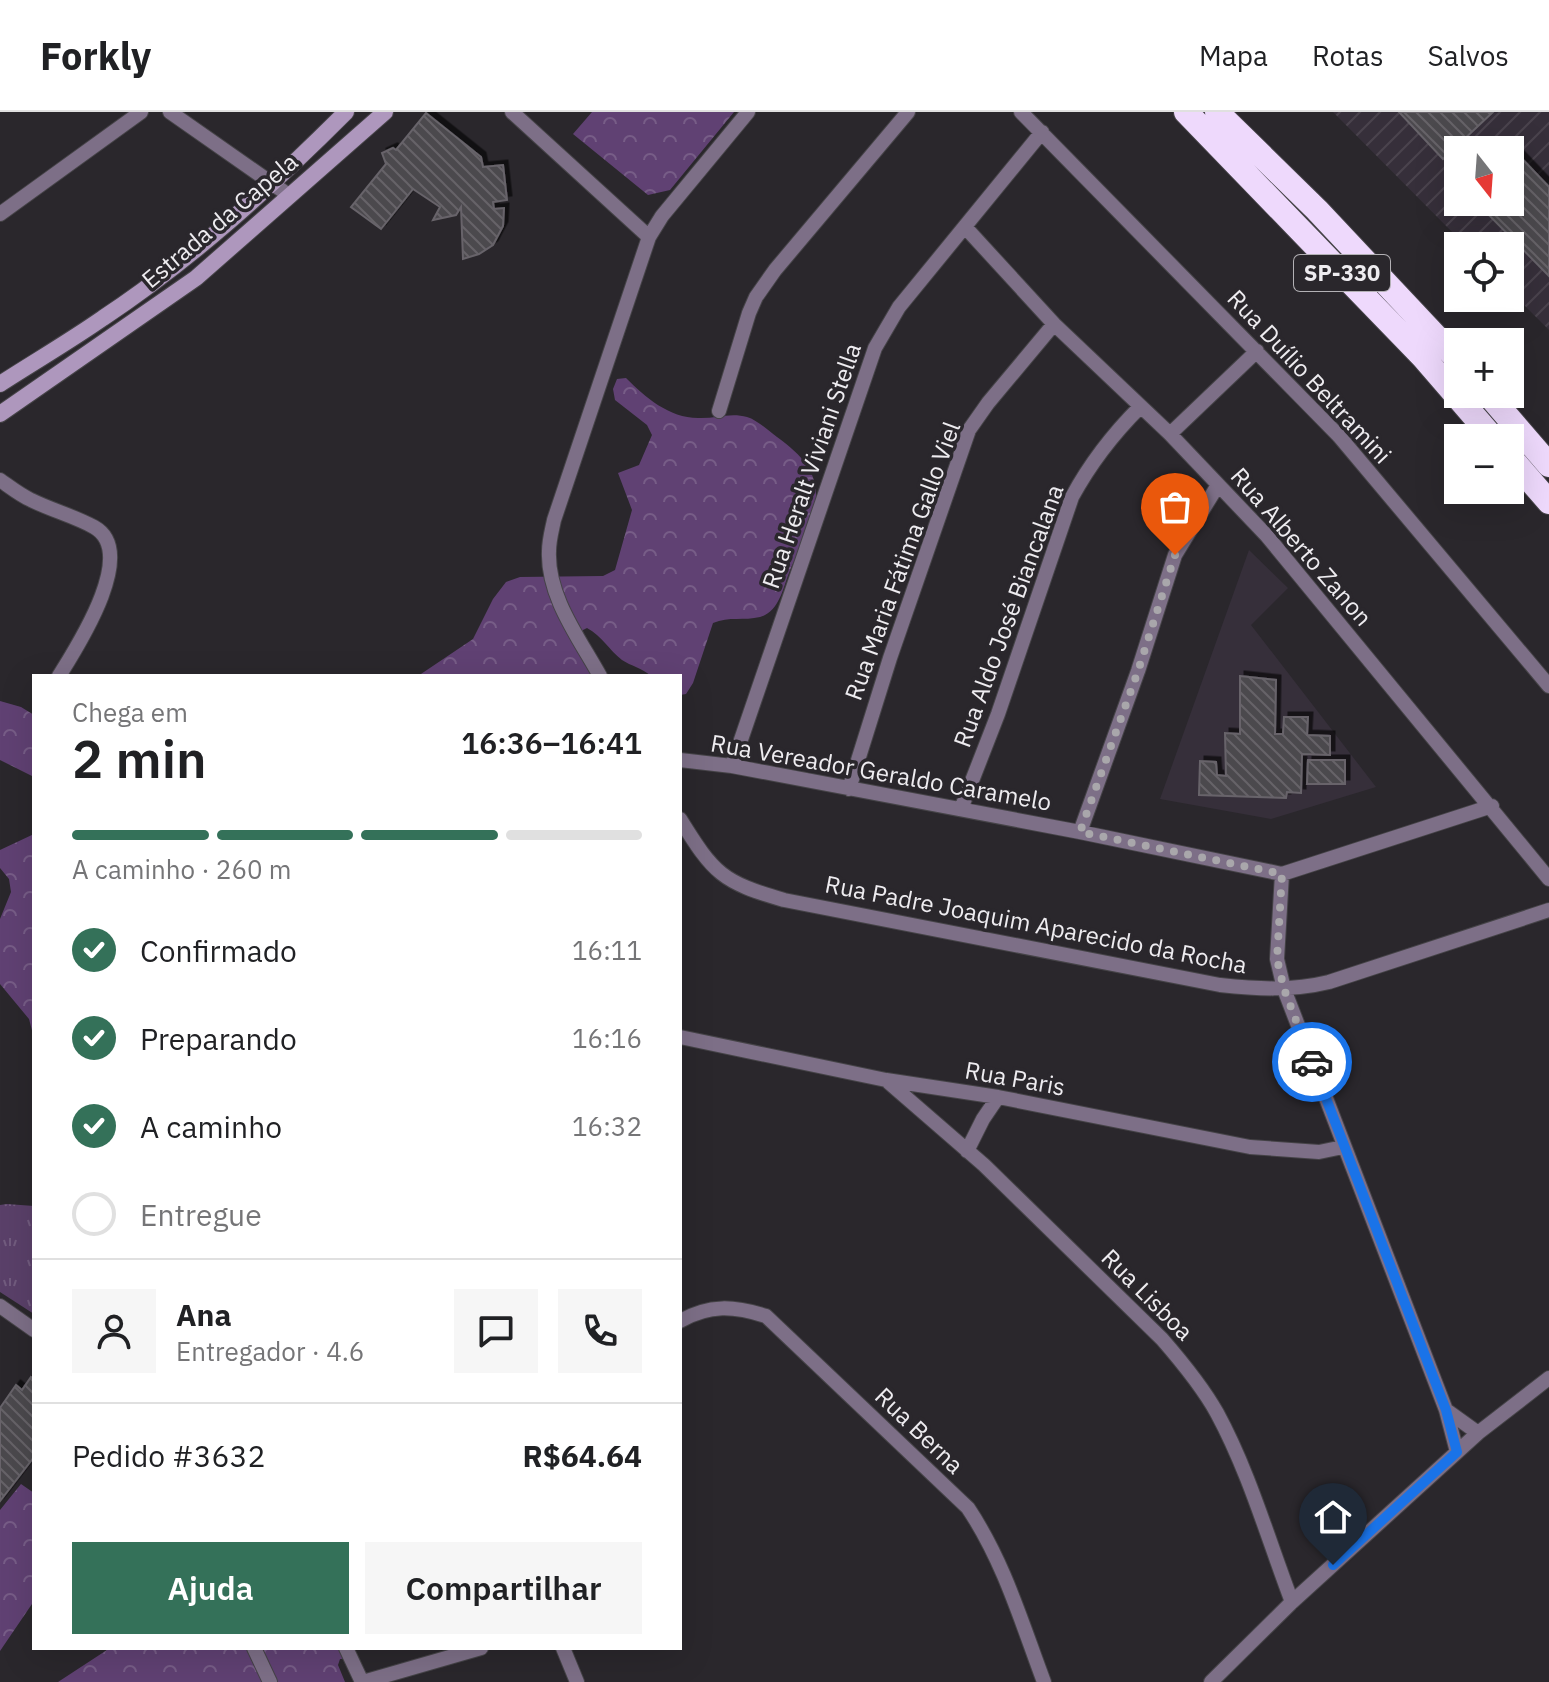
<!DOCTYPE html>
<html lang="pt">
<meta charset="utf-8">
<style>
body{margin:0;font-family:"IBM Plex Sans",sans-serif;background:#f6f6f6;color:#202124;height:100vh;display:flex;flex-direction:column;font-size:30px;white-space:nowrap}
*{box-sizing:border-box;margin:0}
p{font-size:26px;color:#757577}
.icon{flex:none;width:44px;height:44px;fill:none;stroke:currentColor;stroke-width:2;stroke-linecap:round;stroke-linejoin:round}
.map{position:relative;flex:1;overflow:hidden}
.details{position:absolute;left:32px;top:562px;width:650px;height:976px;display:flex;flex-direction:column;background:#fff;border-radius:0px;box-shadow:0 8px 32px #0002}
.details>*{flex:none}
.needle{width:52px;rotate:163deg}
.buttons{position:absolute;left:1444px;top:24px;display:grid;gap:16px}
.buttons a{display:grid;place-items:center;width:80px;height:80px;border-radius:0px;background:#fff;box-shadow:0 8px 32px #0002;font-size:40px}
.pin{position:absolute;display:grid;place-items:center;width:68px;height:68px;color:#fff;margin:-82px -34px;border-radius:50% 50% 50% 0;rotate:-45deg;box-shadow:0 0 8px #0007}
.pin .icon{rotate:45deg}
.courier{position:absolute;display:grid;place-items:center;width:80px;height:80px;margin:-40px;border:6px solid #1a73e8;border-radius:50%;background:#fff;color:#222;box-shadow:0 2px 10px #0007}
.headline em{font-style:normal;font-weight:600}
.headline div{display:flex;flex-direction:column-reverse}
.headline{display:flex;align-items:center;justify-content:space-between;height:136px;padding:0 40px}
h1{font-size:52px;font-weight:600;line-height:60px}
.bar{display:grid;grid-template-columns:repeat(4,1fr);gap:12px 8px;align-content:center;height:96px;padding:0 40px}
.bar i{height:10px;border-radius:6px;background:#e0e0e0}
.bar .current{background:#347159}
.bar p{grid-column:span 4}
.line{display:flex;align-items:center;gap:20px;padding:0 40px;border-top:2px solid #e0e0e0}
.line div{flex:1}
.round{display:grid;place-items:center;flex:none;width:84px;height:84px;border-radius:0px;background:#f6f6f6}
ol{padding:0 40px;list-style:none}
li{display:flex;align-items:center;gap:24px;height:88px}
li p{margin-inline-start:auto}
li .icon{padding:8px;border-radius:50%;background:#347159;color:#fff;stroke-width:4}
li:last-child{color:#757577}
li i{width:44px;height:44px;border:4px solid #e0e0e0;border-radius:50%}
.button{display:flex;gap:16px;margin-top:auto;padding:16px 40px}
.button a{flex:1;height:92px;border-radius:0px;background:#347159;color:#fff;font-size:32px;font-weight:600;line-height:92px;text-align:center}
.button a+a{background:#f6f6f6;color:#202124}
header{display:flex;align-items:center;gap:48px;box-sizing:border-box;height:112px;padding:0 40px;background:#fff;border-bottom:2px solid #e0e0e0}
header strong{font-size:38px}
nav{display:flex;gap:44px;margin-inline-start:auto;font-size:28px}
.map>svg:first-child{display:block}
</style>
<header>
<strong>Forkly</strong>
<nav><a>Mapa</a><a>Rotas</a><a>Salvos</a></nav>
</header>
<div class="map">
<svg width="1549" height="1570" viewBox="0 0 1549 1570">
<defs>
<pattern id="industrial-furrows" width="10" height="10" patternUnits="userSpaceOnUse" patternTransform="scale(2)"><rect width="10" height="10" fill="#362f3a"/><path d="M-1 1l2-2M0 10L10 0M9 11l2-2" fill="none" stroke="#4a434d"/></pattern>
<pattern id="grass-tufts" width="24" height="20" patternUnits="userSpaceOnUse" patternTransform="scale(2)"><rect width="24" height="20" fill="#5a4069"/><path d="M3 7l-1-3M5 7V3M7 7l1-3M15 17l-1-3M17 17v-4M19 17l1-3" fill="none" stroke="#725c7f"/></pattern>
<pattern id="forest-crowns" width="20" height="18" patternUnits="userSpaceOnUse" patternTransform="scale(2)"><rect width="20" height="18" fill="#604173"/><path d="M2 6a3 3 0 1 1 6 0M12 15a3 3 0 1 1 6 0" fill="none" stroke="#775d87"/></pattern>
<pattern id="building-back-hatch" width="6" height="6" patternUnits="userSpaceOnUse" patternTransform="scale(2)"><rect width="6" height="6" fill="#4c494e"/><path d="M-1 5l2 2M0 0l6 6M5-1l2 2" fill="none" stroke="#666368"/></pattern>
<filter id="shadow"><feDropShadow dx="4.5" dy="-4.5" stdDeviation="0" flood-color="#0009"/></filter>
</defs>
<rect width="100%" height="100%" fill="#2a272c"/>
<path fill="#362f3a" d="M1249,438L1288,476L1251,513L1376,675L1271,707L1160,687Z"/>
<path fill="url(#industrial-furrows)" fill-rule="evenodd" d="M1333,0H1549V218L1510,179V134H1466ZM1458,38H1510V90H1458Z"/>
<path fill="url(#grass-tufts)" d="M7,1092L34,1094V1202L0,1180V1093Z"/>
<path fill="url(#forest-crowns)" d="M592,0H734L670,78L648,83L573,22Z
M626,266C645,285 669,306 698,306C715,307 730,300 747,305C757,308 768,318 777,325C814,352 824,372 810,417C805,433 794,446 789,461C783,476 779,500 760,505C744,509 729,504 713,511L693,571L686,582L680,583V564H651C642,556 631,554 622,548C609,538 602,524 587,516L583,518L584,536L596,564H418L473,527L493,487L506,470L520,465L603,464L615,458L632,398L618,361L639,353L652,323L647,313L615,288L613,277L617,267Z
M0,589L21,595L34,603V665L0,648Z
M34,722V926L29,907L0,872V807L11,780L9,767L0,756V738Z
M21,1372L34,1381V1489L0,1539V1398Z
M110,1536H353L357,1546L340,1547L338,1553L345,1570H58Z"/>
<path fill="url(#building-back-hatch)" stroke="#67646a" stroke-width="2" filter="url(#shadow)" d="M1399,0H1493L1443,47Z
M426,1L481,45L483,55L503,53L507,88L493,90L494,97L504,96L503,114L493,133L479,142L463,147L461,95L456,103L433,108L440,95L413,77L381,117L351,95L386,52L382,41L393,36L396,38Z
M1508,32L1549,75V164L1476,90H1510V38H1502Z
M1240,564L1276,568L1275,622H1283L1284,605H1308L1307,623L1330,624V643L1302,642L1301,681L1287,680L1286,686L1199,683L1200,649L1216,650L1217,663L1226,664L1225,621L1240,622Z
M1308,648H1345V672H1307Z
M31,1265L34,1267V1345L0,1389V1296L16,1273L22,1278Z"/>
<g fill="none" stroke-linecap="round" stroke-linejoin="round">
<defs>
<path id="street" d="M170,0L290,84
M512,0L649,125
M1021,0L1339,324L1549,574
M0,102L141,0
M966,116L1054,212L1170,322L1267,424L1549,767
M719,299L749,201L756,185L775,158L908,0
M1170,322L1257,239
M0,368C10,375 20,383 31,388C51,398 74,404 94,415C139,440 77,535 59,564
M600,564C579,526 547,484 549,439C549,428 552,418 554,408L649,125L662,104L748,0
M680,648L732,654L1080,720L1282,762L1492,694
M732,654L875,236L899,195L1042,20
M849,677L890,546L969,318L988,291L1054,212
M961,697L998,602L1072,385C1091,350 1112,323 1140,295
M680,707C714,762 722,770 784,788L1220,873C1257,877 1292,879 1329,870L1549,798
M1080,720L1138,559L1175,443L1218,373
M1282,762L1277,847L1284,877L1446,1298L1457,1340
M680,925L886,968L998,985L1250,1035L1319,1040L1343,1035
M886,968L984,1053L1162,1227C1182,1250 1202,1274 1217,1301C1249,1360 1268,1427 1292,1490
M967,1039L983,1007L998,985
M0,1194L34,1218
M680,1209C710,1192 734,1194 766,1204L968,1396C1004,1450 1021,1509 1044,1570
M1446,1298L1478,1321
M254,1536L270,1570
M346,1536L362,1570
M563,1536L577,1570
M363,1570L481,1536
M1211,1570L1292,1490L1478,1321L1549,1266"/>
<path id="secondary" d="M0,272C34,250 70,229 103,206C192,147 271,75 346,0
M0,302L196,166L385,0"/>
<path id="highway" d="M1186,0L1423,245L1493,326
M1217,0L1317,98L1458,248
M1488,282L1549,353
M1510,345L1549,390"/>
</defs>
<use href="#street" stroke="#454347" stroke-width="16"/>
<use href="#secondary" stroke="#454347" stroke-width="18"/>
<use href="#highway" stroke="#454347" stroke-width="26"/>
<use href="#street" stroke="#7d6f87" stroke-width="14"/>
<use href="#secondary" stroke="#ae97bd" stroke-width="16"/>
<use href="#highway" stroke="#eed9fc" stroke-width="24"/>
</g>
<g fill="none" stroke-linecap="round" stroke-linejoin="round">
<path stroke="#a9a7ab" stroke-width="8" stroke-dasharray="0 14.4" d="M1175,443L1138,559L1080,720L1282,762L1277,847L1284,877L1312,950"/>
<path stroke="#1a73e8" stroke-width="10" d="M1312,950L1446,1298L1457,1340L1333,1453"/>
</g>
<g text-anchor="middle" stroke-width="7" stroke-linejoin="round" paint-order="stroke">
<rect fill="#2a272c" stroke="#b3b1b5" stroke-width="2" x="1294" y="143" width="96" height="36" rx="6"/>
<g font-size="22" font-weight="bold" fill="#eeecf0">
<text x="1342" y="169">SP-330</text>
</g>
<g font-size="24" fill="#eeecf0" stroke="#2a272c">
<text transform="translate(220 109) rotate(-40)" y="8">Estrada da Capela</text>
<text transform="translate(1309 265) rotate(47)" y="8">Rua Duílio Beltramini</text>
<text transform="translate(812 354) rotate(-71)" y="8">Rua Heralt Viviani Stella</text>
<text transform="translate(1301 435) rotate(49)" y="8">Rua Alberto Zanon</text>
<text transform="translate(903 449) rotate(-70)" y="8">Rua Maria Fátima Gallo Viel</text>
<text transform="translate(1009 504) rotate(-70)" y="8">Rua Aldo José Biancalana</text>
<text transform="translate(881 661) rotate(10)" y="8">Rua Vereador Geraldo Caramelo</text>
<text transform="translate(1036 813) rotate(11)" y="8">Rua Padre Joaquim Aparecido da Rocha</text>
<text transform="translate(1015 967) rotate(10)" y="8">Rua Paris</text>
<text transform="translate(1147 1183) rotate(45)" y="8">Rua Lisboa</text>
<text transform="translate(919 1319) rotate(44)" y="8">Rua Berna</text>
</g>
</g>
</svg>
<div class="buttons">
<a><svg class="needle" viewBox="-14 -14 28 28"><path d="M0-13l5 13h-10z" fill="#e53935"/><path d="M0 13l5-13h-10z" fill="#757577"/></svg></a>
<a><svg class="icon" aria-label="locate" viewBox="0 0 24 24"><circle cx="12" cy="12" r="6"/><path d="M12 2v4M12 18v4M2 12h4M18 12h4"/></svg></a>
<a>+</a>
<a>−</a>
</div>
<div class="pin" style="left:1175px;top:443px;background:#ea580c"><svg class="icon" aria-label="bag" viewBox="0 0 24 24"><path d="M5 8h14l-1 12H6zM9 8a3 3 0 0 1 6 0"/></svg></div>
<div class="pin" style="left:1333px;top:1453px;background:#1f2937"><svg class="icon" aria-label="home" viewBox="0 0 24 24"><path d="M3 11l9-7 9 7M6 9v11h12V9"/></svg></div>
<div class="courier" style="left:1312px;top:950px"><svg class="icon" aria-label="car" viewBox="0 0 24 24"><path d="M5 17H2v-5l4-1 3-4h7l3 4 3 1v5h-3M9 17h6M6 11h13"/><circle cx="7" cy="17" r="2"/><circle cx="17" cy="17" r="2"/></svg></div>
<section class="details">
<div class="headline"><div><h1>2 min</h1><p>Chega em</p></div><em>16:36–16:41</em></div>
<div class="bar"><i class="current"></i><i class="current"></i><i class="current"></i><i></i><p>A caminho · 260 m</p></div>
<ol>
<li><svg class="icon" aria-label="check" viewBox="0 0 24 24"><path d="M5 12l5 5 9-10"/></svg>Confirmado<p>16:11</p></li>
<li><svg class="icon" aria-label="check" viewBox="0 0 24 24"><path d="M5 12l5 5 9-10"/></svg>Preparando<p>16:16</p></li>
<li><svg class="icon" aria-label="check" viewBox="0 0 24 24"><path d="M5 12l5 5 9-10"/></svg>A caminho<p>16:32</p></li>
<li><i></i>Entregue</li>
</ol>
<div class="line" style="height:144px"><a class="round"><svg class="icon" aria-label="person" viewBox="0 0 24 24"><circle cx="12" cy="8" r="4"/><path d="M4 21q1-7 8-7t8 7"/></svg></a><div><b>Ana</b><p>Entregador · 4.6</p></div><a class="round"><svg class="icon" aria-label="chat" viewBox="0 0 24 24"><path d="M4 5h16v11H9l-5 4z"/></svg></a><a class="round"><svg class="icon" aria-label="phone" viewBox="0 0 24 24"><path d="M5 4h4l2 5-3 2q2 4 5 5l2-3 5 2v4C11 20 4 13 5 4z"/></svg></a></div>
<div class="line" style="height:104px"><div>Pedido #3632</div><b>R$64.64</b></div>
<div class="button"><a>Ajuda</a><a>Compartilhar</a></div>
</section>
</div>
